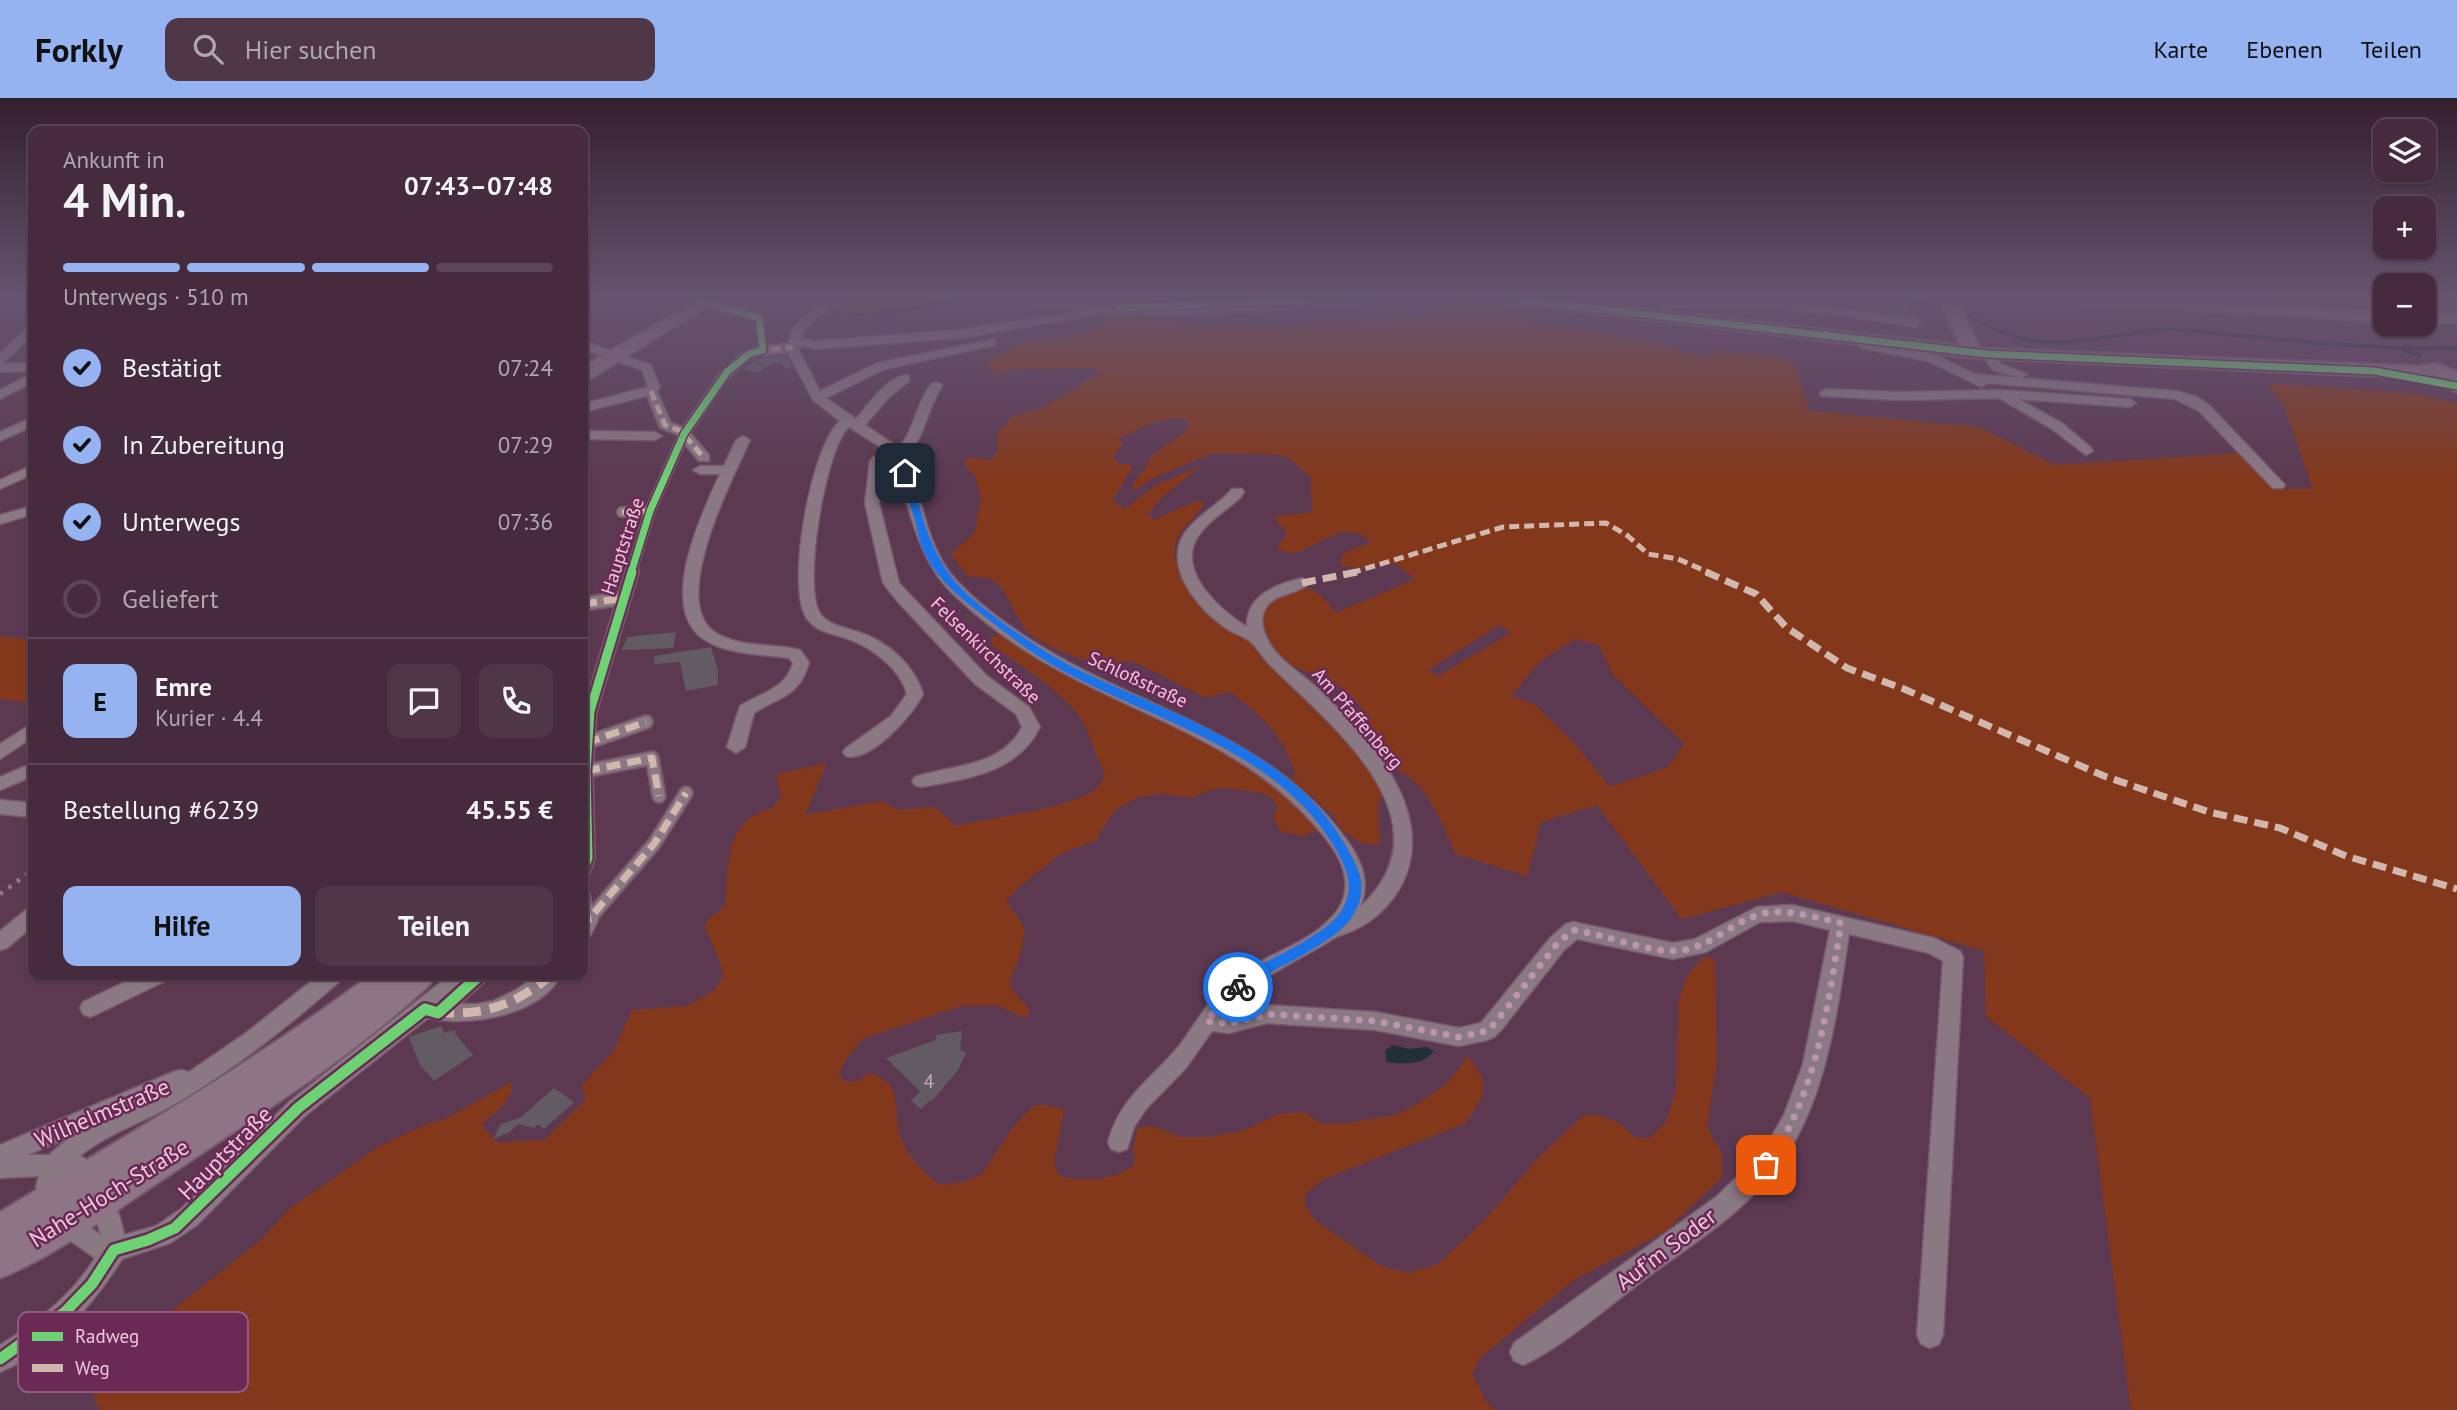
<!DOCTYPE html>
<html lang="de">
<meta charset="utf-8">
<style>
body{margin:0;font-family:"PT Sans",sans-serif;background:#4f3748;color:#f1f3f6;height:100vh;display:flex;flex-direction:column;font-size:26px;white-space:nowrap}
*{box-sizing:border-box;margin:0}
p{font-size:23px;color:#b0a7b0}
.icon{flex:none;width:38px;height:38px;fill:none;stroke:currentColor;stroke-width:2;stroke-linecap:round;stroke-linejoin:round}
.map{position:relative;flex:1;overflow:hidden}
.sheet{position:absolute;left:28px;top:28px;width:560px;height:854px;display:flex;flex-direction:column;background:#452b3d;border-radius:14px;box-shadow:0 2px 5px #0004,0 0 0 2px #5d4757}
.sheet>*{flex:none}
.tools{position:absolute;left:2373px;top:21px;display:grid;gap:14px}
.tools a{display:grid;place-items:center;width:63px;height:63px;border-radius:14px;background:#452b3d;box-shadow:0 2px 5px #0004,0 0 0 2px #5d4757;font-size:35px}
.pin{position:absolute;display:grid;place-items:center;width:60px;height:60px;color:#fff;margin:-30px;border-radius:14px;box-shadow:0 4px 10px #0006}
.courier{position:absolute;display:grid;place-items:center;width:70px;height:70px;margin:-35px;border:5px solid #1a73e8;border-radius:50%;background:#fff;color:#222;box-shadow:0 2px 9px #0007}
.head em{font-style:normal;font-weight:700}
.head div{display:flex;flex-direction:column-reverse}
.head{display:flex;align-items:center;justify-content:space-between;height:119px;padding:0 35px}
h1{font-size:46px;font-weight:700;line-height:52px}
.bar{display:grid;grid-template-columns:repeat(4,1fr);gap:10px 7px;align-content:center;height:84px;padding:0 35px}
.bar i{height:9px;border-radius:5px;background:#5d4757}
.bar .on{background:#95b2f1}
.bar p{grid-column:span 4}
.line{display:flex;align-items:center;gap:18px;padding:0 35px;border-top:2px solid #5d4757}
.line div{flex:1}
.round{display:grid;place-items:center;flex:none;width:74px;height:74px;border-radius:14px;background:#4f3748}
ol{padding:0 35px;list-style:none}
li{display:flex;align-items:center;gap:21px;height:77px}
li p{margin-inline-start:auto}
li .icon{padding:7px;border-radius:50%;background:#95b2f1;color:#111;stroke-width:4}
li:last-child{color:#b0a7b0}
li i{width:38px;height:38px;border:4px solid #5d4757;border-radius:50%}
.primary-button{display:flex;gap:14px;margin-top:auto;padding:14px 35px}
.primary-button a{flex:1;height:80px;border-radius:14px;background:#95b2f1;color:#111;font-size:28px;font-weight:700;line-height:80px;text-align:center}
.primary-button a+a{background:#4f3748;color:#f1f3f6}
header{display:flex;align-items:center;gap:42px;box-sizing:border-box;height:98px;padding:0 35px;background:#95b2f1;color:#111}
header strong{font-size:33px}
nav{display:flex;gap:38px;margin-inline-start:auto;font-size:24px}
.search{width:490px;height:63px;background:#4f3748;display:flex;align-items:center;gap:18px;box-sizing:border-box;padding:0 24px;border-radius:14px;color:#b0a7b0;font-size:26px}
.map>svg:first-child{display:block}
</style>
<header>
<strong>Forkly</strong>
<div class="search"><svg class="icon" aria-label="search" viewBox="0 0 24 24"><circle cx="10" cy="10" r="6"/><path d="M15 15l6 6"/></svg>Hier suchen</div>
<nav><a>Karte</a><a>Ebenen</a><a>Teilen</a></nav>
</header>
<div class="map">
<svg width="2457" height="1312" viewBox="0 0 2457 1312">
<rect width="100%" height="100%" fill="#5c3951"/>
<path fill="#84381b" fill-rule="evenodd" d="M861,199H960C929,208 860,223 830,214Z
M2263,199H2385V214C2347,213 2297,220 2263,199Z
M2424,199H2457V216H2424Z
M1459,202L1501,206L1537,226L1641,240L1702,258L1724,252L1782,259L1795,266L1809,313L1979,329L2055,367L2240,355L2272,391H2313L2284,308L2267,285L2420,296L2457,305V1312H2131L2090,1000L1986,918L1984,853L1782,794L1682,821L1597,707L1541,724L1527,778L1456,756C1441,725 1425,675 1387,669L1360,635L1365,614C1357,605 1348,593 1338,587C1314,574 1285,572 1269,547C1264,539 1262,518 1265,510C1271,497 1300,487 1313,492C1322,497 1329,508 1336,515L1415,481L1395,465L1359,470L1340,467L1344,455L1371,444C1334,411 1306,473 1277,449L1288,436L1274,419L1312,414L1311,379L1290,361L1279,357L1212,355L1153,380L1137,391L1131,390L1154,356L1187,332L1188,320C1161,319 1142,329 1118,341L1123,345L1114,358L1117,365L1132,367V370L1113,401L1116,406L1125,411L1155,388L1201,368L1162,399L1148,416L1154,422L1197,403L1204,405C1195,423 1175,431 1175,454C1174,478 1206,512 1224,528C1233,537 1245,540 1255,547C1269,556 1283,571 1294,583C1322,613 1348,646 1374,677L1383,694L1378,709L1380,746L1370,747L1358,743L1341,731L1333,717L1291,680L1295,677C1287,640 1259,615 1230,594L1205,600L1146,569L1126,562L1108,570L1099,568C1077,558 1049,551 1030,536C1016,524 1007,486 989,480C983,478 975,480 968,478L951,456L974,436L981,402L975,377L967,371L965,364L969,359L991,362L998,352L997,334L1013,319L1036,312L1083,287V284L1098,276L1094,270L1023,271L993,276L984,264L988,262C1002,256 1015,247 1030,243C1058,236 1087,241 1109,218H1146L1196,227L1249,228L1410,220L1441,210L1447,203ZM1499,527L1511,535L1438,578L1428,572ZM1575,541L1599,547L1613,577L1685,646L1668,669L1610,689L1574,645L1535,607L1511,598L1540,563Z
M995,537H1002L1047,568L1234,657L1271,680L1320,731L1303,738L1282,734L1273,721L1277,708L1273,701L1262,695L1228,690L1209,692L1192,700L1161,695L1136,700L1115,712L1095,743L1062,755L1020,788L1006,803L1025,830L1021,853L1009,887L1029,912L1030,917L1021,918L996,907L961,908L862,941L844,964L839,976L843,983L855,984L869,975C904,986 893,1007 899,1034C905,1056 922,1073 939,1087L965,1084L982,1076L1012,1031L1033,1008L1047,1007L1064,1011L1054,1065L1060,1079C1084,1082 1117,1084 1135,1065L1133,1051L1138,1029L1152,1028L1180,1039H1209L1242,1033L1279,1016L1304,1014L1320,1025L1343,1026L1396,1017L1421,1004L1446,986L1463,966L1465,959L1470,960L1482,980L1483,997L1466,1025L1324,1081L1306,1095L1304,1106L1316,1123L1381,1168L1408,1175L1438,1166L1480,1127L1541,1057L1583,1018L1594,1016L1617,1024L1636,1040H1650L1666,1024L1672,1006L1676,993L1679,903L1686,880L1703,859H1709L1715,863L1717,964L1707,1029L1722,1057V1079L1666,1133L1574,1182L1480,1260L1472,1276L1487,1305L1496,1312H99L92,1292L125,1250L261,1142L289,1111L380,1048L425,1027L445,1021L510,985L513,986C511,1005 494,1016 481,1027L498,1045L544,1042L586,1002L582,987L614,953L632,912L688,908L714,892L723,880L722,869L705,829L707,823L726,807C727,771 726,719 771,711L782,698L776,683L777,676L827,665L805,717L882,703L898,712L936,709L955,728C987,721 1070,710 1093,693C1100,688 1103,684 1105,675C1095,658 1092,642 1084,625C1069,597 1018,566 992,547L991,540Z
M0,538L33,543V600L23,604L0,600Z"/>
<path fill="#212f38" d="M1393,947L1409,951L1427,949L1434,953C1423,968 1403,966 1387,964L1385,953Z"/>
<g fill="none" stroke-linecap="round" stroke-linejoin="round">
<path stroke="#212f38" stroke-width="3.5" d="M1895,199L1948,211
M1959,214C1981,222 2001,236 2023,241C2075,252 2122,232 2173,231C2268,240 2362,252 2457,250
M836,219L903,213L969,199
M2404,253L2420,257"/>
</g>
<path fill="#635b63" d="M1887,201L1908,203L1909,217L1888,214Z
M786,257L792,269L786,271L781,265L770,266L758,275L743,271L757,261Z
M676,534L673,550L622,552L627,539Z
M711,549L718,572V587L686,593L680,564L655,566L654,558Z
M441,928L444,935L455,932L456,937L473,957L434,983L420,967L409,939Z
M962,933L960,951L966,955L958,972L932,1003L930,1002L921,1011L911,1003L920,993L886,960L936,942V937Z
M554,990L574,1004L544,1031L538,1026L534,1030L518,1026L510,1034L493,1041L501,1026L520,1020Z"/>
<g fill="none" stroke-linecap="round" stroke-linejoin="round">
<defs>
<path id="pedestrian-far2" d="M674,202L678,199
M722,208L759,220L763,252
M622,414L650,413
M631,475L650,413L684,336L723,279L743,260L755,254L793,249"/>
<path id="pedestrian-far1" d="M583,506L624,500
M586,645L646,624
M586,673L652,660L659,698
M583,774L588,760L586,673L590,613L632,474
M583,796L588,822
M588,822L654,746L686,695"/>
<path id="pedestrian" d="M439,914L480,877"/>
<path id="minor" d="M834,199H848L813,222L802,235L803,241L816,243L959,232L1123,208L1125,210L1119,213L959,240L816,251L801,248L799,253L820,293L877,265L995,241V247L885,271L826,300L856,321C868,307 889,275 909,277V283L888,300L865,327L899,350C915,331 916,305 932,285H940L942,288C927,310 926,339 906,358L912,370C922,407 929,453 956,482C988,516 1031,544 1072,566C1166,616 1271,645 1339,732C1357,754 1373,780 1360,809C1454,723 1331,627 1271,568C1264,561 1260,554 1254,547C1249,540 1235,536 1227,531C1204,515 1175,484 1178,454C1180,425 1216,411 1232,391H1242L1244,394L1240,400C1227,412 1209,422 1199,437C1174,472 1220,512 1247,529C1246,497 1275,487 1302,480L1310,485C1298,497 1275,494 1265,511C1259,522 1264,536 1270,546C1281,564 1301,575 1316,589C1367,637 1440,714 1401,788C1391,806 1374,823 1356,831C1349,835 1342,836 1336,839C1298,864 1252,880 1224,917L1267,907L1375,914L1459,930L1481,925L1550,840L1566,826L1573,824L1673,845L1695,841L1757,809L1792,807L1934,840L1960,853L1963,859L1943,1237L1939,1246L1930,1250L1921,1246L1917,1237L1943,863L1929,855L1849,836C1836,920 1825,1019 1765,1085C1730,1124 1682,1153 1641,1184C1609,1208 1558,1252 1523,1267L1514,1263L1510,1254L1514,1245L1716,1099L1762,1055L1784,1017L1803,966L1830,832L1792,823L1760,824L1706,854L1673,861L1577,841L1564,852L1502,931L1494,939L1487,942L1459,948L1375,932L1267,925L1229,935L1212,933L1186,970L1146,1011L1134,1029L1127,1051L1119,1054L1111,1051L1108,1044C1121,998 1150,983 1179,948C1198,923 1212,894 1239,876C1268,856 1304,847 1329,822C1355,797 1347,768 1327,742C1257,651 1155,625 1058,572C1021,552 986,527 955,498C926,471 915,434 904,396C900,382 901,368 891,357L884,364L879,405L899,485L987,578L1029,609L1040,629C1016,676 968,680 921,689L915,687L912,683L915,679C952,667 1002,669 1022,629L1016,616L975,586L898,504L883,485L865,405L870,363L882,350L849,329C826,347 800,496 822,518C831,528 848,530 861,535C888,544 915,568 923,596C914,616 870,665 846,658L843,654L846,650L891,618L907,596C900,571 874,551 851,542C836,536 818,535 808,522C784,493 812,345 840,323L813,302L787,253L792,231L805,218Z
M1732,200L1793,204L1916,221L1922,225L1916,229C1835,216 1755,204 1672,209L1667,212L1664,221L1654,219L1658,208L1670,203Z
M33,225V236L2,266L33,265V273L0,274V256Z
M1856,237L1870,244L1936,257L1974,276L2176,293L2197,299L2209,307L2285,387L2283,390H2273L2199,313L2175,301L1987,285L1981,289L1928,263L1862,250L1850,241Z
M583,243L651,267L660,289L657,293L671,325L686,330L709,357V363H699L676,336L660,330L647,298L583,314V306L648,289L642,272L583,251Z
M1987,252L1991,253L2001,266L2027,276L2021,280L1993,272L1981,256Z
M33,275V284L0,301V292Z
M1826,291L1900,294L2000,292L2130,301L2136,305L2130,309L2018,301L2062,325L2091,350L2093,353L2086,357L2052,331L1999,300L1900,302L1821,298L1820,295Z
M33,319V328L0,343V334Z
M583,333L655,334L662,338L655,342L583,341Z
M743,338L750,342C733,380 667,505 716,535C741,550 773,545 800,552L809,564C800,599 780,598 754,615L745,649L736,655L727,649L740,608C762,594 785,592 793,565L789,560C761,556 729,557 705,542C656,511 702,415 720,376H700L693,372L700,368H724L736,342Z
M33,367V376L0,391V382Z
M33,408V416L0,426V417Z
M33,625V639L0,661V646Z
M33,665V678L0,692V679Z
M0,702L33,705V719L0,716Z
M33,809V828L7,850L0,852V833L26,812Z
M588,814L595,817L598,822L590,838L583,840V816Z
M139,877H168L165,883L97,916L90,919L83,916L80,910L83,904Z
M319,877H343L340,883C289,928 234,971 175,1006C144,1024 108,1035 80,1058C100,1065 121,1116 124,1137L156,1128L181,1111L290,1003L450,877H474L445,906H477L493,903L516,892L537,877H561C540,918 468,929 428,920L306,1017L197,1127L170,1145L122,1161C92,1209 53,1252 0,1274V1247C38,1224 71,1198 95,1160L65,1139L36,1089L39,1078L0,1080V1047L173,974L181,972L189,974L246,935ZM70,1039L49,1057H27ZM62,1078H74L91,1107L101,1137L81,1123L60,1088Z"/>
<path id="tertiary" d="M2451,283L2457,285V295L2443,288Z"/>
<path id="primary" d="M702,199H723L590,281L583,283V269Z
M1019,199L1158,205L1294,199H1388L1380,204C1270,211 1158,225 1049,208C1039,206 1026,206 1019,199Z
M1486,199H1543L1960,247L1938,199H1955L1980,250L2419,268L2435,265L2457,273V285L2434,277L2419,280L1973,260L1494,204Z
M2055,199H2154L2385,214V224L2063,204Z
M2424,215H2457V225H2424Z
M370,877H434L430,886C351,961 258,1017 168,1078C117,1111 56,1158 0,1180V1114C125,1038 253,965 370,877Z"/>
</defs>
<use href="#pedestrian-far2" stroke="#77586c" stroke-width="12"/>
<use href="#pedestrian-far1" stroke="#77586c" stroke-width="16"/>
<use href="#pedestrian" stroke="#77586c" stroke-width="19"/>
<use href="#minor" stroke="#77586c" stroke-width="3"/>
<use href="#tertiary" stroke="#77586c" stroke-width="3"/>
<use href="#primary" stroke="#77586c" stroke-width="4"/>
<use href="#pedestrian-far2" stroke="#8a7883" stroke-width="10"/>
<use href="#pedestrian-far1" stroke="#8a7883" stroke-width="12"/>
<use href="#pedestrian" stroke="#8a7883" stroke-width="16"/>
<use href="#minor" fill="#8a7883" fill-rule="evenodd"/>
<use href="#tertiary" fill="#8a7883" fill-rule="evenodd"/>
<use href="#primary" fill="#8e7585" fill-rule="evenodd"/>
<path stroke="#8f7987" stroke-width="4.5" stroke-dasharray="3.5 7" stroke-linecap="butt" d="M0,796L33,772"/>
<defs>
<path id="pedestrian-bridge" d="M686,199L722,208"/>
</defs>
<use href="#pedestrian-bridge" stroke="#77586c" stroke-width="12" stroke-linecap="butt"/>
<use href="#pedestrian-bridge" stroke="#8a7883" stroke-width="10"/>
<path stroke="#d1b7ad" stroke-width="5" stroke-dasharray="10 5" stroke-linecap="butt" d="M756,253L793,249
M651,293L665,327L681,333L704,360
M622,414L650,413
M1351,475L1503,429L1606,425L1628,438L1648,456L1678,461L1710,475"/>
<path stroke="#d1b7ad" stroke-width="7" stroke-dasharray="14 7" stroke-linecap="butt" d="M1706,474L1756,496L1786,529L1847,570L1904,591L2104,678L2209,714L2280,730L2346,758L2457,791
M1302,485L1357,474
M583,506L624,500
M586,645L646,624
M586,673L652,660L659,698
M583,796L588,822
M583,832L588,822L654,746L686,695"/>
<path stroke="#d1b7ad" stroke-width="9" stroke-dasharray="18 9" stroke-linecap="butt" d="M436,914C481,919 516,907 551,877"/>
<defs>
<path id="cycleway-far2" d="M1494,199L1987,256L2375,273L2457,288
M1119,210L1380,199
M631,475L650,413L684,336L727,274L749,256L763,252L759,220L686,199"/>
<path id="cycleway-far1" d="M583,774L588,760L586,673L590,613L632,474"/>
<path id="cycleway" d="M0,1261L65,1214L92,1186L114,1152L148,1142L175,1130L298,1010L425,911L438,915L480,877"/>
</defs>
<use href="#cycleway-far2" stroke="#6b2a56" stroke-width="10"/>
<use href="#cycleway-far1" stroke="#6b2a56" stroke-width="13"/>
<use href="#cycleway" stroke="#6b2a56" stroke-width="16"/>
<use href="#cycleway-far2" stroke="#6cd273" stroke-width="7"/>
<use href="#cycleway-far1" stroke="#6cd273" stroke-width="9"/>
<use href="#cycleway" stroke="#6cd273" stroke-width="11"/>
</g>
<linearGradient id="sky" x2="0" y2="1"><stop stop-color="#331f2d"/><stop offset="0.52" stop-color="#665470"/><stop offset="1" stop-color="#665470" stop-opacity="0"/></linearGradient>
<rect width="2457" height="383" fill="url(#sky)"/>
<path fill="#1a73e8" d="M902,373L910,375C922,417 930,458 961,490C987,516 1041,553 1073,569C1168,616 1293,651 1347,750C1361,775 1369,791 1352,819C1336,844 1278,869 1251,885L1243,893H1233V885L1241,877C1267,863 1323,838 1339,816C1354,795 1350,778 1339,757C1284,654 1159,625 1063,573C1035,558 1010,538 985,519C962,501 937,482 924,454C919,443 917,430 914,419C910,405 901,387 902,373Z"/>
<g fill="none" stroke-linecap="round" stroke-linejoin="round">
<path stroke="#bb95ac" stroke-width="7" stroke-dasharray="0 12.6" d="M1238,889L1206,923L1229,926L1267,916L1375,923L1459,939L1487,933L1495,925L1557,846L1573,832C1606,836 1652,857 1684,852C1711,847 1731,826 1757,817C1783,808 1815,820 1841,825C1828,908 1817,997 1766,1067"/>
</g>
<g text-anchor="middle" stroke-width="5" stroke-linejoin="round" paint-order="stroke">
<g font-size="19" fill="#eec6dd" stroke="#6b2a56">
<text transform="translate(622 448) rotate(-72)" y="7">Hauptstraße</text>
<text transform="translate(986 552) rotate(44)" y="7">Felsenkirchstraße</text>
<text transform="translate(1138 581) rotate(25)" y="7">Schloßstraße</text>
<text transform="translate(1358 620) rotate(49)" y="7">Am Pfaffenberg</text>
</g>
<g font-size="19" fill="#cbabbe">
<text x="929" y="990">4</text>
</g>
<g font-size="23" fill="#eec6dd" stroke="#6b2a56">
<text transform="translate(102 1015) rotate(-23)" y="8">Wilhelmstraße</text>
<text transform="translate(225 1055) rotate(-45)" y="8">Hauptstraße</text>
<text transform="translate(109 1095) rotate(-32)" y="8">Nahe-Hoch-Straße</text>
<text transform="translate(1666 1151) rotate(-37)" y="8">Auf'm Soder</text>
</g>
</g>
<rect x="18" y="1214" width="230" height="80" rx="10" fill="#6b2a56" stroke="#92597e" stroke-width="2"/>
<rect x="32" y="1234" width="31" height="9" fill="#6cd273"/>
<rect x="32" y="1266" width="31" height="8" fill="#d1b7ad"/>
<g font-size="19" fill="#eec6dd">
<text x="75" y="1245">Radweg</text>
<text x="75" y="1277">Weg</text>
</g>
</svg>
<div class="tools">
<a><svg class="icon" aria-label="layers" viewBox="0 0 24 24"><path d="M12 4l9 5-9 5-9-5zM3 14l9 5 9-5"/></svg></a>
<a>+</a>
<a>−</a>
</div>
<div class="pin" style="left:1766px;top:1067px;background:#ea580c"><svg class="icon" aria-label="bag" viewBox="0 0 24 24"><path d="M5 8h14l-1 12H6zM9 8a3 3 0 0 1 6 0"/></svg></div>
<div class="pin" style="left:905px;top:375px;background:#1f2937"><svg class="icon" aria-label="home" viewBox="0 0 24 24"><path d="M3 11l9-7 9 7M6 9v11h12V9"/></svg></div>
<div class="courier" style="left:1238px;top:889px"><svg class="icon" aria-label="bike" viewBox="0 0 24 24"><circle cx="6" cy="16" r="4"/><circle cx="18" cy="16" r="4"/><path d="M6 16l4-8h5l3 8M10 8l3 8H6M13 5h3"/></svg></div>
<section class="sheet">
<div class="head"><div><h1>4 Min.</h1><p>Ankunft in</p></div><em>07:43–07:48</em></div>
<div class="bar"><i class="on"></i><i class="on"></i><i class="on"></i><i></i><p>Unterwegs · 510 m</p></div>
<ol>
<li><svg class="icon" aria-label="check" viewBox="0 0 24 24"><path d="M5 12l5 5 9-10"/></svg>Bestätigt<p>07:24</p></li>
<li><svg class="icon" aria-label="check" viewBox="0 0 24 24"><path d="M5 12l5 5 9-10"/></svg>In Zubereitung<p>07:29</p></li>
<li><svg class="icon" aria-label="check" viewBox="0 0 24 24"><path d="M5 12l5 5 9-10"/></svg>Unterwegs<p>07:36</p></li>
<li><i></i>Geliefert</li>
</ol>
<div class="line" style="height:126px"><b class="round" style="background:#95b2f1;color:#111">E</b><div><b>Emre</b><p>Kurier · 4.4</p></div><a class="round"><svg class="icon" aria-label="chat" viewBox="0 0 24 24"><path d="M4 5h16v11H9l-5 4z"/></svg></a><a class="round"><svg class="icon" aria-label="phone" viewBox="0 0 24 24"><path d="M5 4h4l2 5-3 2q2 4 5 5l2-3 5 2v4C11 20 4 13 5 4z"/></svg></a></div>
<div class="line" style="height:91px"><div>Bestellung #6239</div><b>45.55 €</b></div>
<div class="primary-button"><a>Hilfe</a><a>Teilen</a></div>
</section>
</div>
